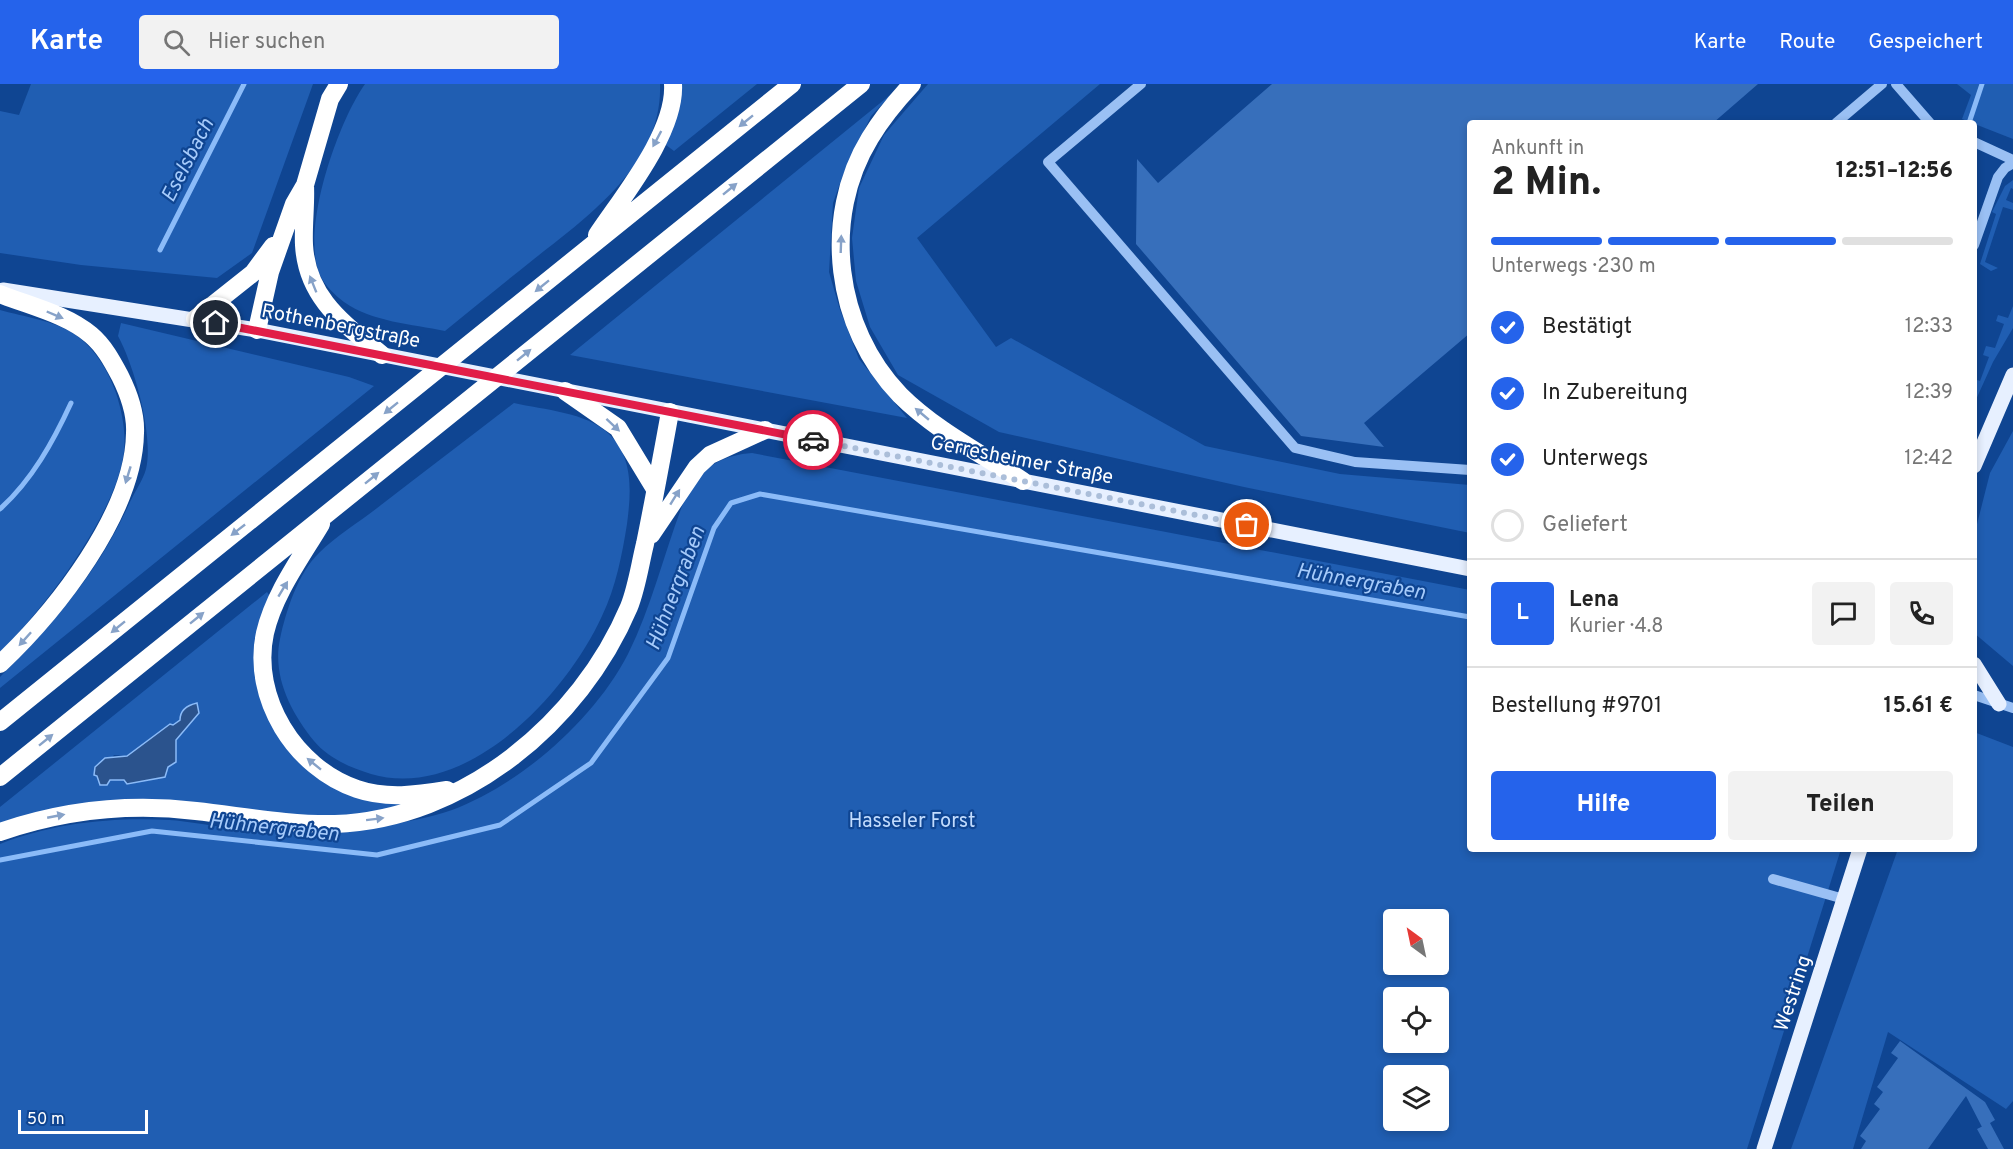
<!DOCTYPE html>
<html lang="de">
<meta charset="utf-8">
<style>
body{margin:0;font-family:Overpass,sans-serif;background:#f2f2f2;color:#222;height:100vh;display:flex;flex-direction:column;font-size:22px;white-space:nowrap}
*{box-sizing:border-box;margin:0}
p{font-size:20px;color:#767676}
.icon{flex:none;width:33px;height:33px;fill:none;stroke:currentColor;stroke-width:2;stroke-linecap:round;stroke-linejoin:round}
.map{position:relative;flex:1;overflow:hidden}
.side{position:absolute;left:1467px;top:36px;width:510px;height:732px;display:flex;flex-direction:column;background:#fff;border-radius:6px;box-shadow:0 3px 9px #0003}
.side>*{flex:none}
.needle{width:39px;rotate:327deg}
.buttons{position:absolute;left:1383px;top:825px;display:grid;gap:12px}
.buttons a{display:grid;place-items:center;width:66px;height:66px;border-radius:6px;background:#fff;box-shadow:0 3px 9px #0003;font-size:30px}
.scale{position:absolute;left:18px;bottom:15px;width:130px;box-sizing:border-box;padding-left:6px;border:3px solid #fff;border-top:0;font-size:16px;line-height:21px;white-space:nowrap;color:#fff;-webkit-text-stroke:4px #0f4592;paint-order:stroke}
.pin{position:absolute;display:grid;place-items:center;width:51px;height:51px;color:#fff;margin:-26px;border:3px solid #fff;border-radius:50%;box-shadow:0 2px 6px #0007}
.courier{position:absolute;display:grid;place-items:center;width:60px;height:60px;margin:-30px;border:4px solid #e11d48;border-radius:50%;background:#fff;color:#222;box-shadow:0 2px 8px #0007}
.summary em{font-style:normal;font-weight:800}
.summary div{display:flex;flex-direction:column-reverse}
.summary{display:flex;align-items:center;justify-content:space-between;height:102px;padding:0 24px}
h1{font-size:39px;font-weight:800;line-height:45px}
.bar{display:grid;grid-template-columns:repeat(4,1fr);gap:9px 6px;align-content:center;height:72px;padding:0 24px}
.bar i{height:8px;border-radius:4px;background:#e0e0e0}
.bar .current{background:#2563eb}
.bar p{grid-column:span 4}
.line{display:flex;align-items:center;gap:15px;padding:0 24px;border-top:2px solid #e0e0e0}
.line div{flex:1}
.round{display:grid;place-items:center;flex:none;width:63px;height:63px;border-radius:6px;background:#f2f2f2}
ol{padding:0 24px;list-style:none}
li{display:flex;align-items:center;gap:18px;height:66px}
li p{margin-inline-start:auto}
li .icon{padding:6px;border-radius:50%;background:#2563eb;color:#fff;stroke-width:4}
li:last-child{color:#767676}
li i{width:33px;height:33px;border:3px solid #e0e0e0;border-radius:50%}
.button{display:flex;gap:12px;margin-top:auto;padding:12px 24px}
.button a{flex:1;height:69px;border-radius:6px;background:#2563eb;color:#fff;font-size:24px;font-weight:800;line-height:69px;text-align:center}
.button a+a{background:#f2f2f2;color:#222}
header{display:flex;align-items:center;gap:36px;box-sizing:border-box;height:84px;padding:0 30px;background:#2563eb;color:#fff}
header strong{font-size:28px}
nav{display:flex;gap:33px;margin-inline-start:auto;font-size:21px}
.search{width:420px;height:54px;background:#f2f2f2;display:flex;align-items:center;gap:15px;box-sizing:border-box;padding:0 21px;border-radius:6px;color:#767676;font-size:22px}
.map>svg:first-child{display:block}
</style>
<header>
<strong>Karte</strong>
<div class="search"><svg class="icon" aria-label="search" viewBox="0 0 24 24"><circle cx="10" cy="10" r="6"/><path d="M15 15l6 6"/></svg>Hier suchen</div>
<nav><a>Karte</a><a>Route</a><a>Gespeichert</a></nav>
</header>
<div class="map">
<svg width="2013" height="1065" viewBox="0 0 2013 1065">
<rect width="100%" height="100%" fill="#0f4592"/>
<path fill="#205eb2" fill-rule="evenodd" d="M31,0H313L252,169L217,194L81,181L0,169V27L19,31Z
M365,0H660C663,79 590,131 534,175C504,199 474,223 445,247C412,240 372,238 344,218C335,211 325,202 320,191C300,146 338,38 365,0Z
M680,0H757L674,67L666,61L676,34Z
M928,0H1100L917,154L996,263L1011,254L1205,362L1340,390L1470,401V449L1244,403L999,348L898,291L870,243L856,197L852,154L859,104L884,51Z
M1957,0H2013V55L1962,35L1971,11Z
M895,7L871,32L843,91L833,119L829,188L840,226L859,275L907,334L570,271Z
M2013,96V105L2011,104L2006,116L2013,119V126L2003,123L1985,178L1998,184L1991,187L1980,180L1996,130L1992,128L2005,102Z
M2013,222V244L1993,278L1974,320V295L1980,297L1989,273L1983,271L1986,262L1995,264L2004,240L1996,237L1998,231L2008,234Z
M0,226C24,233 53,236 74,250C94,263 108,286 116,309C122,328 126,347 124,367C118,427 43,527 0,568Z
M121,239L349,293L374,302L0,604V593C54,539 98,489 130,418C135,407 143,396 146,385C154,352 134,281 118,252Z
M514,319C544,326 586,328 609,350C634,374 631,409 627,440C622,471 616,503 602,532C566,611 466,718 371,690C351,684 328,674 314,657C291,629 272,592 280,555C286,527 298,489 319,469C337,451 361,437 381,421C425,387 470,353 514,319Z
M2013,347V582L1974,549V452L1990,389Z
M752,369L1470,506V765H1841L1747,1065H0V760C53,739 112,733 169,736C189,737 208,742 227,743C277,745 331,751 381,742C404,738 430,734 452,726C521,700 594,636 628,570C655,516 667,455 691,400C709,380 725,371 752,369ZM1394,836H1438V880H1394ZM1394,914H1438V958H1394ZM1394,992H1438V1036H1394Z
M267,508L271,514L259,593L316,689L420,720L331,735L211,722L0,740V723ZM197,619L199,629L176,656V678L168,683L164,693L127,700L125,696H110L100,701L97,692L114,671L127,672L170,640L173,642L180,636L188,622Z
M1974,648L2013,663V1017L2006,1025L1888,948L1853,1065H1791L1898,765H1974Z"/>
<path fill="#2b538d" stroke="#8bbbf8" stroke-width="1.5" d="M197,619L199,629L176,656V678L168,683L165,693L127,700L124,696H110L107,701H100L97,692L94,691L95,683L105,674L127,672L170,640L173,641L180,636C180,626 188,621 197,619Z"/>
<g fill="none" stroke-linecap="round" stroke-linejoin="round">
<path stroke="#8bbbf8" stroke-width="5" d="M1969,39L1982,0
M160,166L244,0
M0,425C32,396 53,358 71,319
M0,776L152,747L377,771L500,741L591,679L668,574L714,444L731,419L760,410L1470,533"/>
</g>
<path fill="#376fbb" d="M1272,0H1758L1713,39H1470V249L1364,339L1384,363L1301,352L1136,160L1137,75L1158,99Z
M1900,957L1985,1018L1995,1036L1990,1039L2004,1065H1988L1977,1045L1987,1040L1982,1043L1966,1012L1928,1065H1861L1866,1057L1860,1052L1880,1025L1874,1020L1883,1008L1877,1003L1898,974L1891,969Z"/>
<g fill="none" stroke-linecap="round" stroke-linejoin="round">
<path stroke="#9ac0f4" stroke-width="10" d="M1141,0L1048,78L1295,364L1355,378L1470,386
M1896,0L1930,39
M1836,39L1882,0
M1974,58L2013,76
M1974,161L1998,93L2005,84L2013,79
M1974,611L2013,624
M1773,795L1844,815"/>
<path stroke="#e7f0ff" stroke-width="15" d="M3,206L257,246L1470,485
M1974,382L2013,291
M1974,580L1999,620
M1764,1065L1860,765"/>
<path stroke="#fff" stroke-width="18" d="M912,0C896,17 882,34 870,54C821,134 835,244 900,311C935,346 982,370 1023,397
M305,101C306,121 303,141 304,161C307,215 345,240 382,271
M597,151C623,112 676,48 673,0
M0,210C30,222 66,230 91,251C104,262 112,277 120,292C128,308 136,330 135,349C134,429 56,527 0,580
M195,235L253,189L273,162
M257,246L270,188L294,120L305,101L330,15L339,0
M565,307L618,344L655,405
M321,440C300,475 274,510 265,549C251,614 295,684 357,705C386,715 417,711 447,706
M651,451L697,383L710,371L765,346
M0,638L792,0
M0,693L861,0
M0,748C64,726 129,719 196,727C242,732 289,741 335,740C464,735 580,639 629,523C637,503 640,480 645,460C654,416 662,372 670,328"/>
</g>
<defs><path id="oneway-solid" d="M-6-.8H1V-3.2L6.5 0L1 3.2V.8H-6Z" transform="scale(1.5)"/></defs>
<g fill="#87a2c8">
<use href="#oneway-solid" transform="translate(746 37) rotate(141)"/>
<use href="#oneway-solid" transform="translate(657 55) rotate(118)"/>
<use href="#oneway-solid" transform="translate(730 105) rotate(-39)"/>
<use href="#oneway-solid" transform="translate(841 160) rotate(-88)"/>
<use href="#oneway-solid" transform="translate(313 200) rotate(-112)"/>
<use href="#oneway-solid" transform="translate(542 202) rotate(141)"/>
<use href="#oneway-solid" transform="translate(55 231) rotate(23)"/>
<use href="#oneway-solid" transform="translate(524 271) rotate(-39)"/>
<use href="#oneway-solid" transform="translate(391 324) rotate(141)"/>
<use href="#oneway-solid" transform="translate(922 330) rotate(-140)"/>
<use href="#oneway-solid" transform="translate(613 341) rotate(43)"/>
<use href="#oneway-solid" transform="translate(128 391) rotate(107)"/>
<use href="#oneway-solid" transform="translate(372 394) rotate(-39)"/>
<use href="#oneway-solid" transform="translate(675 413) rotate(-58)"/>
<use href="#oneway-solid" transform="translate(238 446) rotate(142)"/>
<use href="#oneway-solid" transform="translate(283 505) rotate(-59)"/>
<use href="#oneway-solid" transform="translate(197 534) rotate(-39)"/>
<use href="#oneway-solid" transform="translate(118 543) rotate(141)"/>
<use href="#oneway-solid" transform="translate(25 555) rotate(132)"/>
<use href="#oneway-solid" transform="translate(46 656) rotate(-39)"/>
<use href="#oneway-solid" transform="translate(314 680) rotate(-141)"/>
<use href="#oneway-solid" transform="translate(56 732) rotate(-11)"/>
<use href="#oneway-solid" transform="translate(375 735) rotate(-7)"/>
</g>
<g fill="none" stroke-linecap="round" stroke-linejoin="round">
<path stroke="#abbed9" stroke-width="6" stroke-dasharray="0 10.8" d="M813,356L1247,441"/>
<path stroke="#e11d48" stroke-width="8" d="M216,239L813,356"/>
</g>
<g text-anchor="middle" stroke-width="4.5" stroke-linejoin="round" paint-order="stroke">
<g font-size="20" fill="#fff" stroke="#0f4592">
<text transform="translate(341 241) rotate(11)" y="7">Rothenbergstraße</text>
<text transform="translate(1022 375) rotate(11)" y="7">Gerresheimer Straße</text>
<text transform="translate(1792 909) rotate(-72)" y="7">Westring</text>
</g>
<g font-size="20" fill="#c2dcfe" stroke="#0f4592">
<text x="912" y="743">Hasseler Forst</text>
</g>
<g font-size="21" font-style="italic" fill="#a6cbfb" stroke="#0f4592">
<text transform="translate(187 76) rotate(-63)" y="7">Eselsbach</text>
<text transform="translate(1361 497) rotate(10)" y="7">Hühnergraben</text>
<text transform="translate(675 504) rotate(-69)" y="7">Hühnergraben</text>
<text transform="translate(274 743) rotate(6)" y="7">Hühnergraben</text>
</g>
</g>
</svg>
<div class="buttons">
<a><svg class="needle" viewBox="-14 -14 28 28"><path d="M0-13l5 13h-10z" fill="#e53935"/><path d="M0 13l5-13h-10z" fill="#767676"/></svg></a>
<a><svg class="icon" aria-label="locate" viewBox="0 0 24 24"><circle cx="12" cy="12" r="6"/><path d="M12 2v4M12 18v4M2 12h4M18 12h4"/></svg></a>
<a><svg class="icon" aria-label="layers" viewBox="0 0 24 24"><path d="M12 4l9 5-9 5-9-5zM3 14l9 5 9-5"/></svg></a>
</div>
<div class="scale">50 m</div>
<div class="pin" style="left:1247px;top:441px;background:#ea580c"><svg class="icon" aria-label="bag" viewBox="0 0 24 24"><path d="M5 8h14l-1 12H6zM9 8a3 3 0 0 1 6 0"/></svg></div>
<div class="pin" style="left:216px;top:239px;background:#1f2937"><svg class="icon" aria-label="home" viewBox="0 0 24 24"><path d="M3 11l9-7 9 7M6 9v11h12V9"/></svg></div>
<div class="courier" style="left:813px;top:356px"><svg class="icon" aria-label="car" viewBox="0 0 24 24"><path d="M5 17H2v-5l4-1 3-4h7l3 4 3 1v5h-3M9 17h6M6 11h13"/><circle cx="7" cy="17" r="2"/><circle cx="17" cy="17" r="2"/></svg></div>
<section class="side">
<div class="summary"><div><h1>2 Min.</h1><p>Ankunft in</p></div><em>12:51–12:56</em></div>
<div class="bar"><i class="current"></i><i class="current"></i><i class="current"></i><i></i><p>Unterwegs · 230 m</p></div>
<ol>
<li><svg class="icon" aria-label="check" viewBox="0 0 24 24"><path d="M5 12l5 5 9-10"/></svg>Bestätigt<p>12:33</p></li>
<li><svg class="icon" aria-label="check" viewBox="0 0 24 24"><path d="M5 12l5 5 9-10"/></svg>In Zubereitung<p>12:39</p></li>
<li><svg class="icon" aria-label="check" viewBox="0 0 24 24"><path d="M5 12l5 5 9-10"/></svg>Unterwegs<p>12:42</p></li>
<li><i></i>Geliefert</li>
</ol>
<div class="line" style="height:108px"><b class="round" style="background:#2563eb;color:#fff">L</b><div><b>Lena</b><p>Kurier · 4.8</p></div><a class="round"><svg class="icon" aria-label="chat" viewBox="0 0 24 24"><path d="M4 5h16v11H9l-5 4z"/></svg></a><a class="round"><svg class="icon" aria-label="phone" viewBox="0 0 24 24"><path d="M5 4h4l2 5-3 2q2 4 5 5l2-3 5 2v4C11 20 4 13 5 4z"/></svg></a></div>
<div class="line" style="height:78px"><div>Bestellung #9701</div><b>15.61 €</b></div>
<div class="button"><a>Hilfe</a><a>Teilen</a></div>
</section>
</div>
